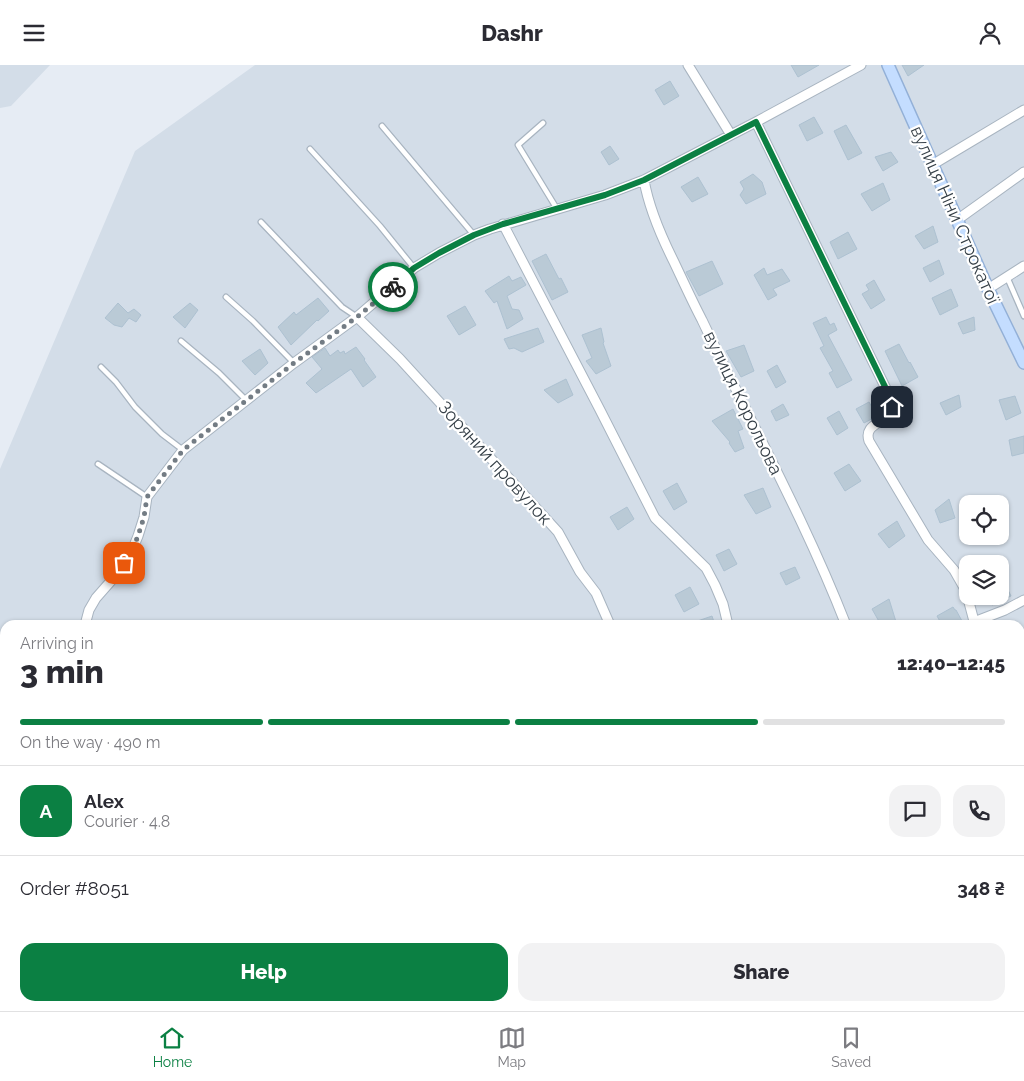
<!DOCTYPE html>
<meta charset="utf-8">
<style>
body{margin:0;font-family:Raleway,sans-serif;background:#f2f2f3;color:#2b2b33;height:100vh;display:flex;flex-direction:column;font-size:19px;white-space:nowrap}
*{box-sizing:border-box;margin:0}
p{font-size:16px;color:#7c7c81}
.icon{flex:none;width:28px;height:28px;fill:none;stroke:currentColor;stroke-width:2;stroke-linecap:round;stroke-linejoin:round}
.map{position:relative;flex:1;overflow:hidden}
.sheet{position:absolute;left:0px;top:555px;width:1025px;height:391px;display:flex;flex-direction:column;background:#fff;border-radius:15px 15px 0 0;box-shadow:0 1px 4px #0004}
.sheet>*{flex:none}
.tools{position:absolute;left:959px;top:430px;display:grid;gap:10px}
.tools a{display:grid;place-items:center;width:50px;height:50px;border-radius:10px;background:#fff;box-shadow:0 1px 4px #0004;font-size:25px}
.pin{position:absolute;display:grid;place-items:center;width:42px;height:42px;color:#fff;margin:-21px;border-radius:10px;box-shadow:0 2px 8px #0006}
.courier{position:absolute;display:grid;place-items:center;width:50px;height:50px;margin:-25px;border:4px solid #0b8043;border-radius:50%;background:#fff;color:#222;box-shadow:0 1px 6px #0007}
.head em{font-style:normal;font-weight:800}
.head div{display:flex;flex-direction:column-reverse}
.head{display:flex;align-items:center;justify-content:space-between;height:85px;padding:0 20px}
h1{font-size:32px;font-weight:800;line-height:38px}
.bar{display:grid;grid-template-columns:repeat(4,1fr);gap:8px 5px;align-content:center;height:60px;padding:0 20px}
.bar i{height:6px;border-radius:4px;background:#e1e1e2}
.bar .selected{background:#0b8043}
.bar p{grid-column:span 4}
.line{display:flex;align-items:center;gap:12px;padding:0 20px;border-top:1px solid #e1e1e2}
.line div{flex:1}
.round{display:grid;place-items:center;flex:none;width:52px;height:52px;border-radius:15px;background:#f2f2f3}
.button{display:flex;gap:10px;margin-top:auto;padding:10px 20px}
.button a{flex:1;height:58px;border-radius:15px;background:#0b8043;color:#fff;font-size:20px;font-weight:800;line-height:58px;text-align:center}
.button a+a{background:#f2f2f3;color:#2b2b33}
header{display:flex;justify-content:space-between;align-items:center;height:65px;padding:0 20px;background:#fff;font-size:22px;font-weight:800}
.menu{display:flex;justify-content:space-around;align-items:center;height:70px;border-top:1px solid #e1e1e2;background:#fff;font-size:14px;color:#7c7c81}
.menu a{display:grid;justify-items:center;gap:2px}
.menu .selected{color:#0b8043}
.map>svg:first-child{display:block}
</style>
<header><svg class="icon" aria-label="menu" viewBox="0 0 24 24"><path d="M4 6h16M4 12h16M4 18h16"/></svg>Dashr<svg class="icon" aria-label="person" viewBox="0 0 24 24"><circle cx="12" cy="8" r="4"/><path d="M4 21q1-7 8-7t8 7"/></svg></header>
<div class="map">
<svg width="1024" height="946" viewBox="0 0 1024 946">
<rect width="100%" height="100%" fill="#e6ecf4"/>
<path fill="#d3dde8" fill-rule="evenodd" d="M0,0H50L11,41L0,43Z
M255,0H1024V946H0V404L135,86ZM968,439H1000V471H968ZM968,499H1000V531H968ZM5,560H1020V941H5Z"/>
<path fill="#bacad6" stroke="#adc1d1" d="M791,0H819L798,12Z
M902,0H924L908,11Z
M670,16L679,31L664,40L655,25Z
M814,52L823,68L807,76L799,60Z
M846,60L862,88L848,95L834,66Z
M610,81L619,94L609,100L601,87Z
M891,87L898,97L883,106L875,92Z
M753,109L762,117L766,129L746,139L740,130L744,124L740,117Z
M698,112L708,129L692,137L681,122Z
M883,118L890,135L872,146L861,129Z
M933,161L938,177L924,184L915,171Z
M848,167L857,184L838,194L830,177Z
M546,189L559,214L561,213L568,227L552,235L532,196Z
M939,195L944,209L930,217L923,203Z
M712,196L723,219L699,231L686,207Z
M764,203L767,210L782,204L790,216L773,224L777,230L768,235L754,210Z
M509,211L512,216L521,212L526,220L507,231L512,244L519,245L523,254L507,264L497,236L494,238L485,226Z
M874,215L885,235L871,244L862,229L869,225L866,220Z
M951,224L958,241L940,250L932,233Z
M318,233L329,246L318,256L317,255L291,280L278,262L294,247L296,250Z
M118,238L128,248L134,244L141,250L136,257L129,253L122,262L114,260L105,253Z
M190,238L198,245L185,263L173,252Z
M465,241L476,260L459,270L447,251Z
M826,252L830,260L834,258L837,265L828,270L852,315L837,323L829,308L833,306L820,283L824,281L813,258Z
M974,252L975,265L963,269L958,258Z
M538,263L544,277L522,287L514,283L509,284L504,274Z
M601,263L604,277L603,278L611,301L596,309L586,296L592,293L582,270Z
M899,279L909,298L910,297L918,312L902,321L885,286Z
M744,280L754,306L741,312L726,286Z
M356,282L365,294L364,295L376,312L363,322L351,304L316,328L306,318L322,304L312,292L325,283L330,291L338,285L340,288L344,286L345,289Z
M260,284L268,298L255,310L242,296Z
M777,300L786,317L776,323L767,306Z
M566,314L573,330L558,338L544,325Z
M959,330L961,342L946,350L940,338Z
M1015,331L1021,348L1006,355L999,335Z
M869,337L877,351L864,358L856,344Z
M783,339L789,350L776,356L771,346Z
M733,344L743,364L738,366L744,383L735,387L729,378L730,377L712,356Z
M839,346L848,363L837,370L827,353Z
M1024,371V388L1012,391L1009,375Z
M849,399L861,416L845,426L834,408Z
M677,418L687,437L674,445L663,426Z
M763,423L771,442L756,449L744,430Z
M949,434L955,453L940,458L935,445Z
M627,442L634,454L618,465L610,452Z
M897,456L905,471L889,483L878,469Z
M729,484L737,499L724,506L716,490Z
M795,502L800,513L786,520L780,508Z
M1000,509L1011,531L992,540L987,531H1000Z
M690,522L699,539L684,547L675,530Z
M889,534L897,560H881L872,544Z
M953,542L955,545H956L962,556L954,560H942L937,551Z
M712,551L715,560H689V559Z"/>
<g fill="none" stroke-linecap="round" stroke-linejoin="round">
<defs>
<path id="lane" d="M543,58L518,80L557,144
M382,61L474,170
M310,84L380,161L414,203
M261,157L342,242L357,252
M1007,212L1024,251
M226,232L253,256L294,298
M181,276L219,308L246,335
M101,302L116,317L135,342L162,369L183,385
M98,399L147,432"/>
<path id="street" d="M688,0L731,70
M756,57L892,336C895,360 862,355 869,376L928,475L954,505L966,526L975,560
M932,100L1024,45
M644,115C649,144 661,171 674,197C683,216 692,236 702,255C750,356 805,455 846,560
M957,155L1024,107
M503,159L599,343L655,453L706,503L715,520L723,539L728,560
M988,224L1024,201
M357,252L400,294L558,467L580,507L596,528L610,560
M974,557L1005,545L1024,535
M85,560L89,545L96,533L118,508L131,488L138,471L144,452L147,432L183,385L294,298L357,252L414,203L439,188L474,170L490,164L605,130L644,115L756,57L861,0
M1020,737L1024,753
M0,748L5,744
M0,822L5,826
M109,941L113,946
M807,941L808,946
M945,941L946,946
M12,946L18,941
M639,946L642,941"/>
<path id="secondary" d="M888,0L988,224L1024,298"/>
</defs>
<use href="#lane" stroke="#a8b4c0" stroke-width="7"/>
<use href="#street" stroke="#a8b4c0" stroke-width="11"/>
<use href="#secondary" stroke="#93b0d7" stroke-width="14"/>
<use href="#lane" stroke="#fff" stroke-width="4.5"/>
<use href="#street" stroke="#fff" stroke-width="9"/>
<use href="#secondary" stroke="#c4ddff" stroke-width="11"/>
</g>
<g fill="none" stroke-linecap="round" stroke-linejoin="round">
<path stroke="#737c84" stroke-width="5" stroke-dasharray="0 9" d="M124,498L131,488L138,471L144,452L147,432L183,385L294,298L357,252L393,222"/>
<path stroke="#0b8043" stroke-width="6" d="M393,222L414,203L439,188L474,170L503,159L605,130L644,115L756,57L892,336V342"/>
</g>
<g text-anchor="middle" stroke-width="4.5" stroke-linejoin="round" paint-order="stroke">
<g font-size="18" fill="#353f47" stroke="#fff">
<text transform="translate(955 150) rotate(66)" y="6">вулиця Ніни Строкатої</text>
<text transform="translate(743 338) rotate(64)" y="6">вулиця Корольова</text>
<text transform="translate(495 398) rotate(48)" y="6">Зоряний провулок</text>
</g>
</g>
</svg>
<div class="tools">
<a><svg class="icon" aria-label="locate" viewBox="0 0 24 24"><circle cx="12" cy="12" r="6"/><path d="M12 2v4M12 18v4M2 12h4M18 12h4"/></svg></a>
<a><svg class="icon" aria-label="layers" viewBox="0 0 24 24"><path d="M12 4l9 5-9 5-9-5zM3 14l9 5 9-5"/></svg></a>
</div>
<div class="pin" style="left:124px;top:498px;background:#ea580c"><svg class="icon" aria-label="bag" viewBox="0 0 24 24"><path d="M5 8h14l-1 12H6zM9 8a3 3 0 0 1 6 0"/></svg></div>
<div class="pin" style="left:892px;top:342px;background:#1f2937"><svg class="icon" aria-label="home" viewBox="0 0 24 24"><path d="M3 11l9-7 9 7M6 9v11h12V9"/></svg></div>
<div class="courier" style="left:393px;top:222px"><svg class="icon" aria-label="bike" viewBox="0 0 24 24"><circle cx="6" cy="16" r="4"/><circle cx="18" cy="16" r="4"/><path d="M6 16l4-8h5l3 8M10 8l3 8H6M13 5h3"/></svg></div>
<section class="sheet">
<div class="head"><div><h1>3 min</h1><p>Arriving in</p></div><em>12:40–12:45</em></div>
<div class="bar"><i class="selected"></i><i class="selected"></i><i class="selected"></i><i></i><p>On the way · 490 m</p></div>
<div class="line" style="height:90px"><b class="round" style="background:#0b8043;color:#fff">A</b><div><b>Alex</b><p>Courier · 4.8</p></div><a class="round"><svg class="icon" aria-label="chat" viewBox="0 0 24 24"><path d="M4 5h16v11H9l-5 4z"/></svg></a><a class="round"><svg class="icon" aria-label="phone" viewBox="0 0 24 24"><path d="M5 4h4l2 5-3 2q2 4 5 5l2-3 5 2v4C11 20 4 13 5 4z"/></svg></a></div>
<div class="line" style="height:65px"><div>Order #8051</div><b>348 ₴</b></div>
<div class="button"><a>Help</a><a>Share</a></div>
</section>
</div>
<nav class="menu">
<a class="selected"><svg class="icon" aria-label="home" viewBox="0 0 24 24"><path d="M3 11l9-7 9 7M6 9v11h12V9"/></svg>Home</a>
<a><svg class="icon" aria-label="map" viewBox="0 0 24 24"><path d="M3 6l6-2 6 2 6-2v14l-6 2-6-2-6 2zM9 4v14M15 6v14"/></svg>Map</a>
<a><svg class="icon" aria-label="saved" viewBox="0 0 24 24"><path d="M7 4h10v16l-5-4-5 4z"/></svg>Saved</a>
</nav>
